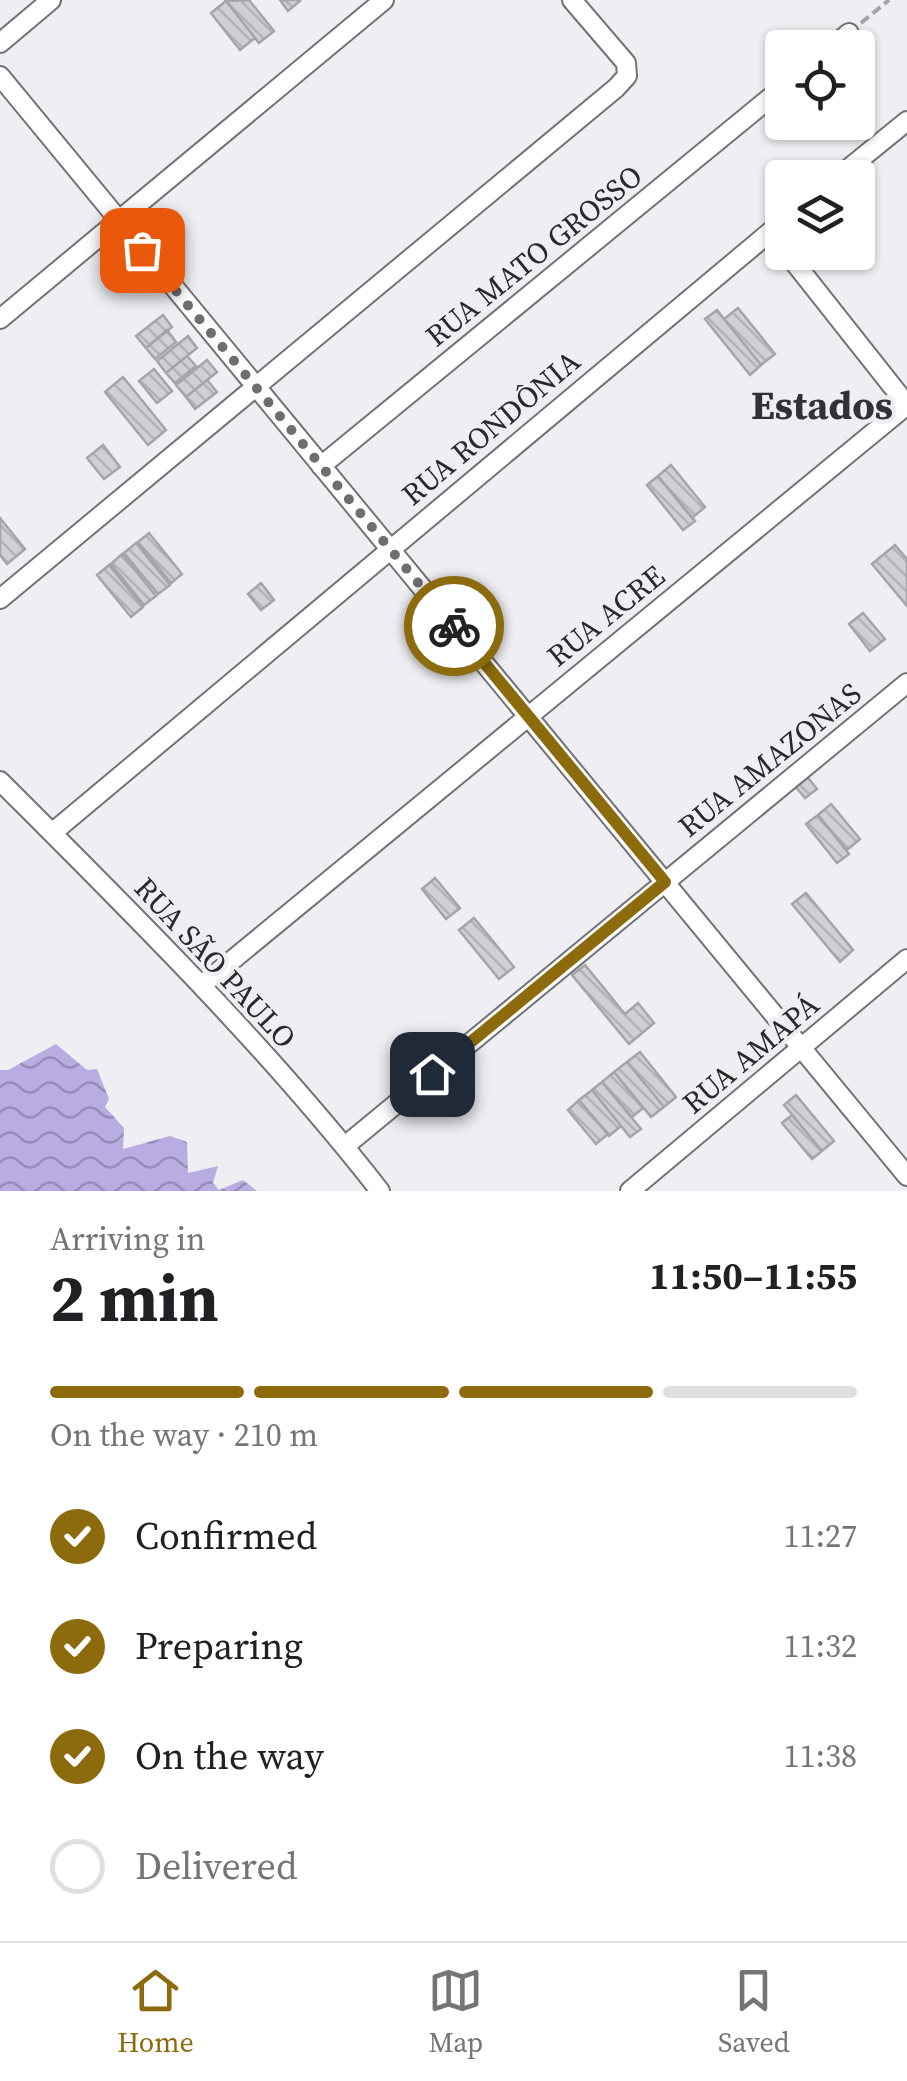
<!DOCTYPE html>
<meta charset="utf-8">
<style>
body{margin:0;font-family:"Source Serif 4",serif;background:#f2f2f2;color:#202124;height:100vh;display:flex;flex-direction:column;font-size:38px;white-space:nowrap}
*{box-sizing:border-box;margin:0}
p{font-size:32px;color:#757577}
.icon{flex:none;width:55px;height:55px;fill:none;stroke:currentColor;stroke-width:2;stroke-linecap:round;stroke-linejoin:round}
.map{position:relative;height:1191px;overflow:hidden}
.sheet{display:flex;flex-direction:column;background:#fff;flex:1}
.sheet>*{flex:none}
.controls{position:absolute;left:765px;top:30px;display:grid;gap:20px}
.controls a{display:grid;place-items:center;width:110px;height:110px;border-radius:10px;background:#fff;box-shadow:0 2px 8px #0004;font-size:50px}
.pin{position:absolute;display:grid;place-items:center;width:85px;height:85px;color:#fff;margin:-42px;border-radius:20px;box-shadow:0 5px 15px #0006}
.courier{position:absolute;display:grid;place-items:center;width:100px;height:100px;margin:-50px;border:8px solid #8c6b0d;border-radius:50%;background:#fff;color:#222;box-shadow:0 2px 12px #0007}
.headline em{font-style:normal;font-weight:700}
.headline div{display:flex;flex-direction:column-reverse}
.headline{display:flex;align-items:center;justify-content:space-between;height:170px;padding:0 50px}
h1{font-size:65px;font-weight:700;line-height:75px}
.bar{display:grid;grid-template-columns:repeat(4,1fr);gap:15px 10px;align-content:center;height:120px;padding:0 50px}
.bar i{height:12px;border-radius:8px;background:#e0e0e0}
.bar .on{background:#8c6b0d}
.bar p{grid-column:span 4}
ol{padding:0 50px;list-style:none}
li{display:flex;align-items:center;gap:30px;height:110px}
li p{margin-inline-start:auto}
li .icon{padding:10px;border-radius:50%;background:#8c6b0d;color:#fff;stroke-width:4}
li:last-child{color:#757577}
li i{width:55px;height:55px;border:5px solid #e0e0e0;border-radius:50%}
.tab-bar{display:flex;justify-content:space-around;align-items:center;height:140px;border-top:2px solid #e0e0e0;background:#fff;font-size:28px;color:#757577}
.tab-bar a{display:grid;justify-items:center;gap:5px}
.tab-bar .on{color:#8c6b0d}
.map>svg:first-child{display:block}
</style>
<div class="map">
<svg width="907" height="1191" viewBox="0 0 907 1191">
<defs>
<pattern id="water-waves" width="16" height="10" patternUnits="userSpaceOnUse" patternTransform="scale(2.5)"><rect width="16" height="10" fill="#b9ace1"/><path d="M0 5q4-4 8 0t8 0" fill="none" stroke="#968cb7"/></pattern>
<pattern id="building-back-hatch" width="6" height="6" patternUnits="userSpaceOnUse" patternTransform="scale(2.5)"><rect width="6" height="6" fill="#d0cfd4"/><path d="M-1 5l2 2M0 0l6 6M5-1l2 2" fill="none" stroke="#b3b2b6"/></pattern>
</defs>
<rect width="100%" height="100%" fill="#efeef3"/>
<path fill="url(#water-waves)" d="M56,1044L87,1070L97,1069L109,1099L105,1107L124,1128L123,1149L170,1136L187,1142L188,1173L218,1166L213,1183L219,1190L243,1180L257,1191H0V1070H8Z"/>
<path fill="url(#building-back-hatch)" stroke="#a5a4a9" stroke-width="2.5" d="M249,0L274,31L259,43L226,1Z
M280,0H299L300,1L288,11Z
M226,1L255,38L240,50L211,13Z
M816,122H835L837,125L826,134Z
M738,308L775,354L761,365L724,319Z
M717,310L761,365L750,375L705,319Z
M163,315L172,327L146,348L136,336Z
M167,330L176,342L155,359L146,348Z
M188,336L197,348L166,373L157,361Z
M187,356L196,366L175,383L166,373Z
M207,360L217,372L186,397L176,385Z
M154,369L172,391L157,403L139,381Z
M123,377L166,430L148,445L105,392Z
M207,380L217,392L195,409L186,397Z
M103,445L120,467L104,479L87,458Z
M671,465L705,507L692,518L658,476Z
M658,476L695,521L683,530L647,485Z
M0,518L25,549L7,564L0,555Z
M149,533L182,574L171,583L138,542Z
M136,543L170,585L158,594L124,553Z
M895,545L907,559V606L872,564Z
M122,554L156,596L144,605L111,564Z
M109,565L143,607L131,617L97,575Z
M261,583L274,600L261,610L248,594Z
M863,613L885,639L870,651L849,624Z
M806,775L817,789L805,798L794,785Z
M831,804L860,839L847,850L818,815Z
M818,815L849,854L837,863L806,824Z
M435,878L460,908L446,919L422,889Z
M806,893L853,950L840,962L792,904Z
M474,918L514,967L499,979L459,930Z
M585,965L625,1014L638,1003L654,1023L629,1044L572,975Z
M640,1052L676,1097L664,1107L627,1062Z
M627,1062L664,1107L651,1117L614,1072Z
M614,1072L643,1108L632,1117L602,1082Z
M602,1082L641,1129L630,1137L592,1090Z
M592,1090L621,1126L609,1136L579,1100Z
M796,1095L834,1141L822,1151L784,1105Z
M579,1100L608,1134L596,1144L568,1110Z
M792,1115L822,1151L812,1159L782,1123Z"/>
<g fill="none" stroke-linecap="round" stroke-linejoin="round">
<defs>
<path id="street" d="M0,43L51,0
M831,48L849,33
M0,76L907,1176
M837,178L907,121
M786,252L907,405
M0,319L384,0
M321,466L782,88
M0,599L616,88L627,76L626,63L572,0
M0,781C132,913 265,1044 380,1191
M52,833L782,222
M202,985L907,405
M345,1146L907,683
M630,1191L907,959"/>
</defs>
<use href="#street" stroke="#737277" stroke-width="22"/>
<path stroke="#a4a3a6" stroke-width="4" stroke-dasharray="10 5" stroke-linecap="butt" d="M861,23L889,0"/>
<use href="#street" stroke="#fff" stroke-width="18"/>
</g>
<g fill="none" stroke-linecap="round" stroke-linejoin="round">
<path stroke="#6e6d70" stroke-width="10" stroke-dasharray="0 18" d="M142,250L454,626"/>
<path stroke="#8c6b0d" stroke-width="12" d="M432,1074L665,882L454,626"/>
</g>
<g text-anchor="middle" stroke-width="9" stroke-linejoin="round" paint-order="stroke">
<g font-size="30" fill="#29282a" stroke="#efeef3">
<text transform="translate(534 256) rotate(-39)" y="10">RUA MATO GROSSO</text>
<text transform="translate(491 428) rotate(-40)" y="10">RUA RONDÔNIA</text>
<text transform="translate(606 616) rotate(-39)" y="10">RUA ACRE</text>
<text transform="translate(770 760) rotate(-39)" y="10">RUA AMAZONAS</text>
<text transform="translate(215 963) rotate(47)" y="10">RUA SÃO PAULO</text>
<text transform="translate(751 1054) rotate(-40)" y="10">RUA AMAPÁ</text>
</g>
<g font-size="40" font-weight="bold" fill="#323135" stroke="#efeef3">
<text x="822" y="419">Estados</text>
</g>
</g>
</svg>
<div class="controls">
<a><svg class="icon" aria-label="locate" viewBox="0 0 24 24"><circle cx="12" cy="12" r="6"/><path d="M12 2v4M12 18v4M2 12h4M18 12h4"/></svg></a>
<a><svg class="icon" aria-label="layers" viewBox="0 0 24 24"><path d="M12 4l9 5-9 5-9-5zM3 14l9 5 9-5"/></svg></a>
</div>
<div class="pin" style="left:142px;top:250px;background:#ea580c"><svg class="icon" aria-label="bag" viewBox="0 0 24 24"><path d="M5 8h14l-1 12H6zM9 8a3 3 0 0 1 6 0"/></svg></div>
<div class="pin" style="left:432px;top:1074px;background:#1f2937"><svg class="icon" aria-label="home" viewBox="0 0 24 24"><path d="M3 11l9-7 9 7M6 9v11h12V9"/></svg></div>
<div class="courier" style="left:454px;top:626px"><svg class="icon" aria-label="bike" viewBox="0 0 24 24"><circle cx="6" cy="16" r="4"/><circle cx="18" cy="16" r="4"/><path d="M6 16l4-8h5l3 8M10 8l3 8H6M13 5h3"/></svg></div>
</div>
<section class="sheet">
<div class="headline"><div><h1>2 min</h1><p>Arriving in</p></div><em>11:50–11:55</em></div>
<div class="bar"><i class="on"></i><i class="on"></i><i class="on"></i><i></i><p>On the way · 210 m</p></div>
<ol>
<li><svg class="icon" aria-label="check" viewBox="0 0 24 24"><path d="M5 12l5 5 9-10"/></svg>Confirmed<p>11:27</p></li>
<li><svg class="icon" aria-label="check" viewBox="0 0 24 24"><path d="M5 12l5 5 9-10"/></svg>Preparing<p>11:32</p></li>
<li><svg class="icon" aria-label="check" viewBox="0 0 24 24"><path d="M5 12l5 5 9-10"/></svg>On the way<p>11:38</p></li>
<li><i></i>Delivered</li>
</ol>
</section>
<nav class="tab-bar">
<a class="on"><svg class="icon" aria-label="home" viewBox="0 0 24 24"><path d="M3 11l9-7 9 7M6 9v11h12V9"/></svg>Home</a>
<a><svg class="icon" aria-label="map" viewBox="0 0 24 24"><path d="M3 6l6-2 6 2 6-2v14l-6 2-6-2-6 2zM9 4v14M15 6v14"/></svg>Map</a>
<a><svg class="icon" aria-label="saved" viewBox="0 0 24 24"><path d="M7 4h10v16l-5-4-5 4z"/></svg>Saved</a>
</nav>
